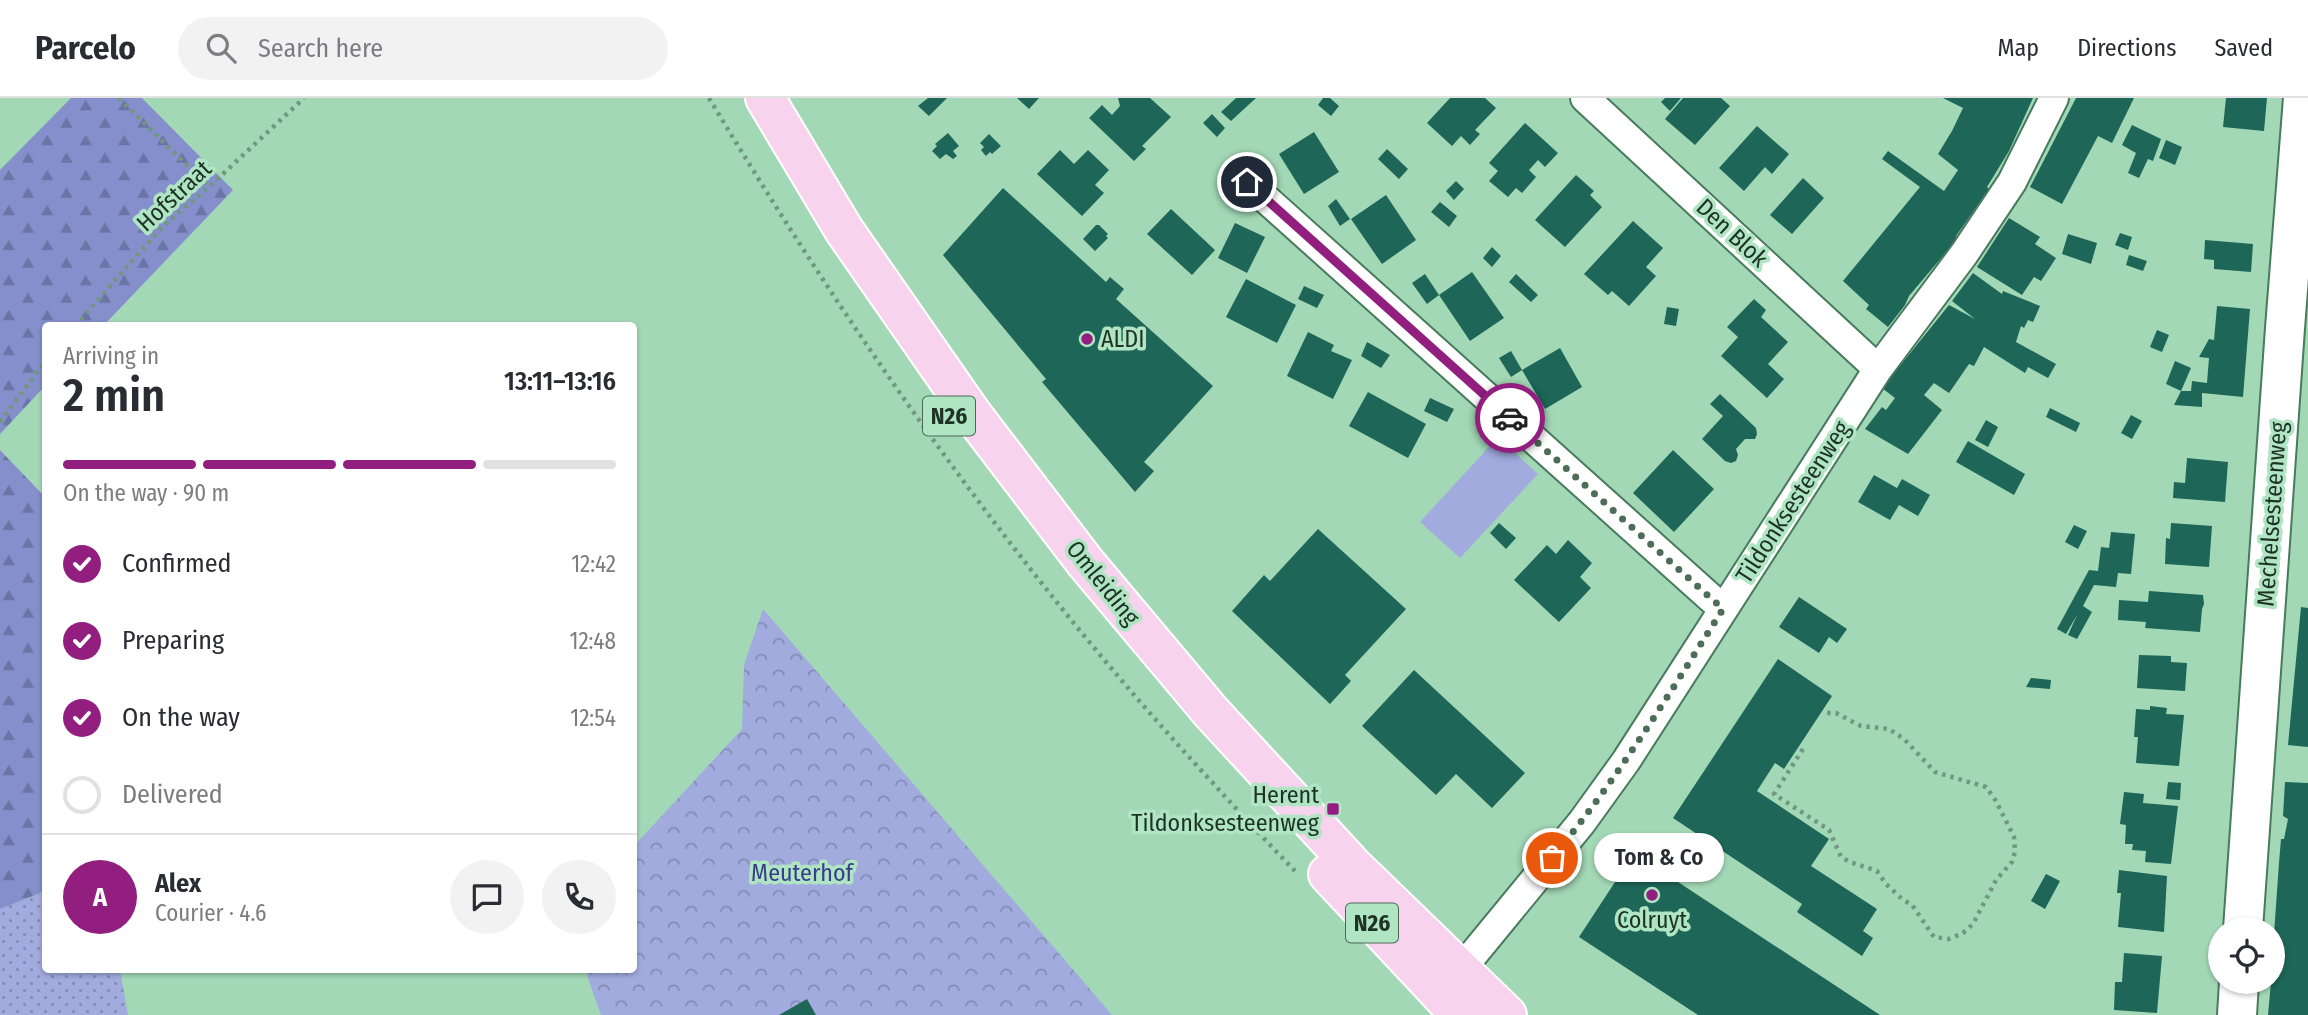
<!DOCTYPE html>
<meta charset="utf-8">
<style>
body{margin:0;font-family:"Fira Sans Condensed",sans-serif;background:#f2f2f3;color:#2b2b33;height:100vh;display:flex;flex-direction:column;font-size:26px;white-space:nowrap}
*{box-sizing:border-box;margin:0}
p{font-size:23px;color:#7c7c81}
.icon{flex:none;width:38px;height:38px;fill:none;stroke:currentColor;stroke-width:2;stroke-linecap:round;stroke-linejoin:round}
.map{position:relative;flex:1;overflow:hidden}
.drawer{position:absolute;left:42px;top:224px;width:595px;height:651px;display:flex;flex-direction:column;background:#fff;border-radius:7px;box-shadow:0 2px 5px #0004}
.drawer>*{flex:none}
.tools{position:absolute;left:2208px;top:819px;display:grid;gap:14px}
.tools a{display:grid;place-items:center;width:77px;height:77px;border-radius:50%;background:#fff;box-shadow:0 2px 5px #0004;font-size:35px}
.pin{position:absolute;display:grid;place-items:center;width:60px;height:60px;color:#fff;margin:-30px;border:4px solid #fff;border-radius:50%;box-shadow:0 2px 7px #0007}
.courier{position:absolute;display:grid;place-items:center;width:70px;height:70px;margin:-35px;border:5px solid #921f7f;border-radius:50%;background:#fff;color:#222;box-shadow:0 2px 9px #0007}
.bubble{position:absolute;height:49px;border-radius:24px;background:#fff;box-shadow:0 2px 5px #0004;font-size:23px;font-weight:600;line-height:49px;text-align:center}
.head em{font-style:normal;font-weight:600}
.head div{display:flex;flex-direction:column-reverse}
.head{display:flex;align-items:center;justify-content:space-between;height:119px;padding:0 21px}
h1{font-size:46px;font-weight:600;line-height:52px}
.bar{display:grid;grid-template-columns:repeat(4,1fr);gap:10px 7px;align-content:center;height:84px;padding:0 21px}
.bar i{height:9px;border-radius:5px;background:#e1e1e2}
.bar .on{background:#921f7f}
.bar p{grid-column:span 4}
.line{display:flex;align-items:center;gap:18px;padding:0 21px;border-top:2px solid #e1e1e2}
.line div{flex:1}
.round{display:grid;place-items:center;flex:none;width:74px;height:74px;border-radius:37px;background:#f2f2f3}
ol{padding:0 21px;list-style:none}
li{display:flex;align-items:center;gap:21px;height:77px}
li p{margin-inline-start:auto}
li .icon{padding:7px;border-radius:50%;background:#921f7f;color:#fff;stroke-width:4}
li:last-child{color:#7c7c81}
li i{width:38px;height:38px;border:4px solid #e1e1e2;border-radius:50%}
header{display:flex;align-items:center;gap:42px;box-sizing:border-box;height:98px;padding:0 35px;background:#fff;border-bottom:2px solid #e1e1e2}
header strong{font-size:33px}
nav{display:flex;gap:38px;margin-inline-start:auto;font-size:24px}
.search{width:490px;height:63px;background:#f2f2f3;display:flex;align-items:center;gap:18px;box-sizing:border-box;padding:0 24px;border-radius:38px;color:#7c7c81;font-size:26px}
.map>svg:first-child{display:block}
</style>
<header>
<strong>Parcelo</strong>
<div class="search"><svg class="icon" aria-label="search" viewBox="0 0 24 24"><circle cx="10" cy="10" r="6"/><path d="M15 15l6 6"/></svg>Search here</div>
<nav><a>Map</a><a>Directions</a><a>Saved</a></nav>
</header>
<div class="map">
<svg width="2308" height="917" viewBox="0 0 2308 917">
<defs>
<pattern id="grass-dots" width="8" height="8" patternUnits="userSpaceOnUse" patternTransform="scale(1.75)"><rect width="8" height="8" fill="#a1abde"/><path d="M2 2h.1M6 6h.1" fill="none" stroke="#838cb4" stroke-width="1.8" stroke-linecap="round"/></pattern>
<pattern id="forest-firs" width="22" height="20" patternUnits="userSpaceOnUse" patternTransform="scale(1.75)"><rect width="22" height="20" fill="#848fcc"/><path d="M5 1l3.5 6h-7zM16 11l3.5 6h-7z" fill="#6b75a5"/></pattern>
<pattern id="park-crowns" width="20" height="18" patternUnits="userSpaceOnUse" patternTransform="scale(1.75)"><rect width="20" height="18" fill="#a1abde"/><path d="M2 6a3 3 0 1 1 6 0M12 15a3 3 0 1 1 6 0" fill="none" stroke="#838cb4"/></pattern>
</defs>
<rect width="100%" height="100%" fill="#a3d8b6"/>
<path fill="url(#grass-dots)" d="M45,793L46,872H120L128,917H0V811Z"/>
<path fill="url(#forest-firs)" d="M71,0H142L233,92L104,227L46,228L45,288L0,336V72Z
M0,352L46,400L45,793L0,811Z"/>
<path fill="url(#park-crowns)" d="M763,511L1112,917H601L585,872H634V748L742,631L744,567Z"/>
<path fill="#a1abde" d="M1498,339L1538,376L1460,460L1420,424Z"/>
<path fill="#1e6657" d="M928,0H947L929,18L918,8Z
M1017,0H1039L1029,11Z
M1118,0H1150L1171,19L1142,48L1146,51L1134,63L1089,20L1102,7L1112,17L1120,8Z
M1236,0H1256L1231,23L1221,14Z
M1323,0H1330L1339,8L1331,18L1318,7Z
M1450,0H1485L1496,10L1475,32L1480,36L1470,47L1461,38L1452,48L1427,25Z
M1665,0H1681L1670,13L1661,4Z
M1683,0H1721L1730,8L1695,47L1665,21Z
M1943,0H2033L2009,53L1987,89L1989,91L1956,138L1958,140L1909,198L1905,207L1888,229L1866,211L1869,207L1843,183L1920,89L1882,61L1888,53L1944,93L1958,72L1938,56L1952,33L1963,10Z
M2076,0H2134L2112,45L2098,38L2062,106L2030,89Z
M2226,0H2267L2264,33L2223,29Z
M1212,16L1225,30L1217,39L1203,25Z
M1525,25L1558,55L1545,69L1538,62L1529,72L1536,79L1522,95L1516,90L1508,99L1489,83L1498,73L1489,65Z
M2132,27L2161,41L2153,63L2148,61L2139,80L2128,75L2136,55L2122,47Z
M1757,28L1789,56L1772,76L1765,69L1744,93L1719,70Z
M1314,34L1339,74L1304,96L1279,56Z
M948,35L959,48L953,53L957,58L953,61L946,56L940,61L932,53L937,48L935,46Z
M989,36L1001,48L992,56L990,54L986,58L981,52L984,49L980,45Z
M2166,42L2182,49L2175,67L2159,60Z
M1387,51L1408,71L1399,81L1378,61Z
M1060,52L1074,66L1088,52L1109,72L1095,87L1104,95L1082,118L1037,76Z
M1576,77L1594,93L1590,97L1602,109L1565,149L1535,122Z
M1803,80L1824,100L1792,136L1770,117Z
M1456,83L1464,91L1454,102L1446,93Z
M1003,90L1106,184L1110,179L1124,191L1116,201L1213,288L1144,364L1154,373L1135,394L1042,284L1046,281L943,157Z
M1386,97L1416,142L1382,166L1351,121Z
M1336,101L1350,121L1340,128L1328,108Z
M1440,104L1457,118L1449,129L1431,114Z
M1171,111L1215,152L1192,177L1147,136Z
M2009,120L2040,139L2035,146L2056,160L2041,183L2034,179L2022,197L1977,169Z
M1633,123L1663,150L1646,169L1656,178L1629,208L1612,193L1608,197L1584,176Z
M1235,125L1265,139L1247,175L1218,160Z
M1096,127H1099L1108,136L1106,138L1108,140L1095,153L1083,141Z
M2120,135L2132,139L2128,152L2115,147Z
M2068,136L2097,145L2091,166L2062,156Z
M2205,142L2253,146L2251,174L2214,171V162L2204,161Z
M1492,149L1501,158L1492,169L1483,160Z
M2129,157L2147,163L2143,173L2126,167Z
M1472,174L1504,220L1470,243L1439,197L1427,206L1412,185L1425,176L1439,197Z
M1973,175L2002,196L2003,193L2040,208L2033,224L2028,222L2024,230L2021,228L2016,244L2056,266L2048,280L2028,269L2025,275L1984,249L1974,268L1969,266L1949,295L1934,285L1924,297L1942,312L1908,356L1865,331L1882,309L1886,312L1895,300L1882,290L1949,207L1975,221L1952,203Z
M1516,176L1538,197L1531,204L1509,184Z
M1246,181L1296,207L1277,245L1226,219Z
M1304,188L1324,197L1317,210L1298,201Z
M1754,201L1766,212L1761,219L1788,244L1768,266L1784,281L1767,300L1721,258L1738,239L1727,229Z
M2217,208L2250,211L2243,299L2202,295V309L2174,307L2181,293L2166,286L2175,263L2191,270L2181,293H2191L2192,283L2207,285L2209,260L2199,259L2209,241L2214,242Z
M1667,209L1679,211L1676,228L1664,226Z
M2157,232L2169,237L2162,254L2150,249Z
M1308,234L1334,247L1331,253L1352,262L1333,301L1287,278Z
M1367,244L1390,257L1381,270L1361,258Z
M1560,250L1582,289L1545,311L1522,272L1511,279L1499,260L1511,253L1522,272Z
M1368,294L1426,326L1408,360L1349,328Z
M1720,296L1756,330L1757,336L1755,341H1745L1736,351L1738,357L1736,363L1731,365L1725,363L1702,341L1723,318L1710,306Z
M1430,300L1454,311L1447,324L1424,313Z
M2050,310L2080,325L2076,334L2046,319Z
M2131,317L2142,323L2132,341L2121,335Z
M1986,322L1998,329L1988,349L1975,342Z
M1968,343L2025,376L2014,397L1956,364Z
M1673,352L1714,391L1674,434L1633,395Z
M2187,360L2228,364L2225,404L2173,400L2174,384L2185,385Z
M1874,377L1897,390L1902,381L1930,397L1918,418L1899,407L1890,422L1858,404Z
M1499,425L1516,440L1506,451L1490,435Z
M2171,425L2212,428L2209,469L2165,466L2166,440L2170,441Z
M2074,427L2087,433L2078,451L2065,444Z
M1318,431L1406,511L1345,577L1351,583L1330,606L1232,513L1264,477L1270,483Z
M2111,434L2135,436L2131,476L2118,475L2116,489L2094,487L2083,508L2092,514L2077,541L2068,537L2077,517L2066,536L2057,531L2089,472L2098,473L2101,449L2109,450Z
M1568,442L1592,465L1580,479L1591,490L1559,524L1514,482L1547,447L1556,456Z
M2149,493L2203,497L2204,506L2202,511L2200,534L2145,530L2146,524L2118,522L2119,502L2148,504Z
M1799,499L1847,531L1837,545L1829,539L1819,555L1779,529Z
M2301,509L2308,510V649L2288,647Z
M2139,557L2171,558V564L2187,565L2185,593L2137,590Z
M1778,561L1832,598L1784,671L1775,665L1757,693L1829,741L1811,768L1877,811L1863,833L1873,840L1862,858L1797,814L1802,806L1673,720Z
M1414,572L1525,675L1492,710L1456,676L1436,697L1362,628Z
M2031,580L2051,582L2050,591L2026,589Z
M2150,608L2167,610L2166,616L2184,617L2179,668L2136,665L2138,639H2134L2136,611L2150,612Z
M2168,684L2181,685L2180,702L2166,701Z
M2285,684L2308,685V917H2268L2271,884H2273V850L2279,765L2281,741H2284L2288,721L2283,718Z
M2124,694L2144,696L2143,705L2178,708L2171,766L2145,764L2146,753L2132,752L2133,746H2125L2126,727L2120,726Z
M1634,755L1880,917H1698L1579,839Z
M2119,772L2167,778L2164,834L2118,829L2121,795H2117Z
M2046,776L2060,783L2045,811L2031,803Z
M2124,855L2162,858L2157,915L2114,912L2115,884H2122Z
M807,901L816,917H779Z"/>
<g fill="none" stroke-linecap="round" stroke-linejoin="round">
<defs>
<path id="street" d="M1585,0L1878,271
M1247,84L1723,511
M1449,886L1582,724L1626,663L1878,271L1964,156L2012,84L2054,0"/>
<path id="secondary" d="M2243,831L2285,230L2303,0
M2237,917L2239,884"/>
<path id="primary" d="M765,0L844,132L972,316L1085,464L1211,614L1353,768L1507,917
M1328,776L1460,917"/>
</defs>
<use href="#street" stroke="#487a5c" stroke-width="32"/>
<use href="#secondary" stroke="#487a5c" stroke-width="42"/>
<use href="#primary" stroke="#fff" stroke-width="42"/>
<path stroke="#6f987e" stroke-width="4.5" stroke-dasharray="3.5 5" stroke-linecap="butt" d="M119,0L209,89
M709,0C855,243 1019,476 1212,684C1239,714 1267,744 1295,773
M75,228L163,128L209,89L304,0
M0,324L46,262
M1803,651L1774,696L1829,732L1841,759L1850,764L1877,773L1886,786L1902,801L1912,807L1934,839L1949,841L1963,835L1973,826L1996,782L2012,764L2015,754L2014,739L1996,703L1986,689L1935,674L1904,641L1889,631L1861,628L1836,615H1826"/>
<use href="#street" stroke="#fff" stroke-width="28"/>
<use href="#secondary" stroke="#fff" stroke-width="38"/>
<use href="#primary" stroke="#f8d3ee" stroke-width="38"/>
</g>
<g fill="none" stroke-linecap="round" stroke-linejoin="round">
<path stroke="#4d6d58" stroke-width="7" stroke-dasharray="0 12.6" d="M1510,320L1723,511C1669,596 1617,682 1552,760"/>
<path stroke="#921f7f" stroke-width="9" d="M1247,84L1510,320"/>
</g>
<g fill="#921f7f" stroke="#b0e5c3" stroke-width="2.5">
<circle cx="1087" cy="241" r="7"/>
<rect x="1326" y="704" width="14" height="14" rx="3.5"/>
<circle cx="1652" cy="797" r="7"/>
</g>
<g text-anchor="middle" stroke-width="7" stroke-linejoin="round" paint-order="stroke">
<g fill="#b0e5c3" stroke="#4a6855" stroke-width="2">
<rect x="923" y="298.5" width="52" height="39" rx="5"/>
<rect x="1346" y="805.5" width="52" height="39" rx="5"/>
</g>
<g font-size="23" font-weight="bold" fill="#1e3326">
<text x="949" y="326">N26</text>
<text x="1372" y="833">N26</text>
</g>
<g font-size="24" fill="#1e3326" stroke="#b0e5c3">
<text transform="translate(174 98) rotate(-43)" y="8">Hofstraat</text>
<text transform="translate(1732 135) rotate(43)" y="8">Den Blok</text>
<text transform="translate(1793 404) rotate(-57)" y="8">Tildonksesteenweg</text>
<text transform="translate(2272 416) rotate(-86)" y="8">Mechelsesteenweg</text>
<text transform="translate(1103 485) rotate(51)" y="8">Omleiding</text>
</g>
<g font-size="24" fill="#1e3326" stroke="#b0e5c3" text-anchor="start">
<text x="1101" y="249">ALDI</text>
<text x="1319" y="705" text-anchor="end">Herent<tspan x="1319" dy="28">Tildonksesteenweg</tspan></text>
<text x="1652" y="830" text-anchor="middle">Colruyt</text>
</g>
<g font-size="24" fill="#383e89" stroke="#b0e5c3">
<text x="802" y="783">Meuterhof</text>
</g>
</g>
</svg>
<div class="tools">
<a><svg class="icon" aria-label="locate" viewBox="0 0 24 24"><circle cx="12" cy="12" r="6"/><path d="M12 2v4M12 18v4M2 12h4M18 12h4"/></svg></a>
</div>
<div class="pin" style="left:1552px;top:760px;background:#ea580c"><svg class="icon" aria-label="bag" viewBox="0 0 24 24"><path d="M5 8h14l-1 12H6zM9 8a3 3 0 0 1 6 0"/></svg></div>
<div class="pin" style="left:1247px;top:84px;background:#1f2937"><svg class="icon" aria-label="home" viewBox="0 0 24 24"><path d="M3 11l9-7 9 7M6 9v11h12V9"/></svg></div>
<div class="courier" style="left:1510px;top:320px"><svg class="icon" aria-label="car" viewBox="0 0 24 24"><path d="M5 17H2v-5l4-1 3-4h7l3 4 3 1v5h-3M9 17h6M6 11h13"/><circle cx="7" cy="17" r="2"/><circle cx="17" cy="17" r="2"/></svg></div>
<div class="bubble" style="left:1594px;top:735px;width:130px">Tom &amp; Co</div>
<section class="drawer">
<div class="head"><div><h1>2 min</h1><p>Arriving in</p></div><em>13:11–13:16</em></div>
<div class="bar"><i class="on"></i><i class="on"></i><i class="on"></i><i></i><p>On the way · 90 m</p></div>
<ol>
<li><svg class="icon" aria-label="check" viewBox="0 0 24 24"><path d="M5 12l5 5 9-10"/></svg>Confirmed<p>12:42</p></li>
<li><svg class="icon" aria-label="check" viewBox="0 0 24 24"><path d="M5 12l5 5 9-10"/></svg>Preparing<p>12:48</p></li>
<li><svg class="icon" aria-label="check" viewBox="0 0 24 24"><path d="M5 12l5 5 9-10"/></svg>On the way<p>12:54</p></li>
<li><i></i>Delivered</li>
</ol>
<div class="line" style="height:126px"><b class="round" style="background:#921f7f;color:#fff">A</b><div><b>Alex</b><p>Courier · 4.6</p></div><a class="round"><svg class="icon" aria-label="chat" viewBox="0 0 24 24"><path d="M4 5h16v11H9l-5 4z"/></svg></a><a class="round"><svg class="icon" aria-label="phone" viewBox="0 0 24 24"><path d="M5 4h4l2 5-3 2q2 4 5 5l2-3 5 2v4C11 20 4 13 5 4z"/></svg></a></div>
</section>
</div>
